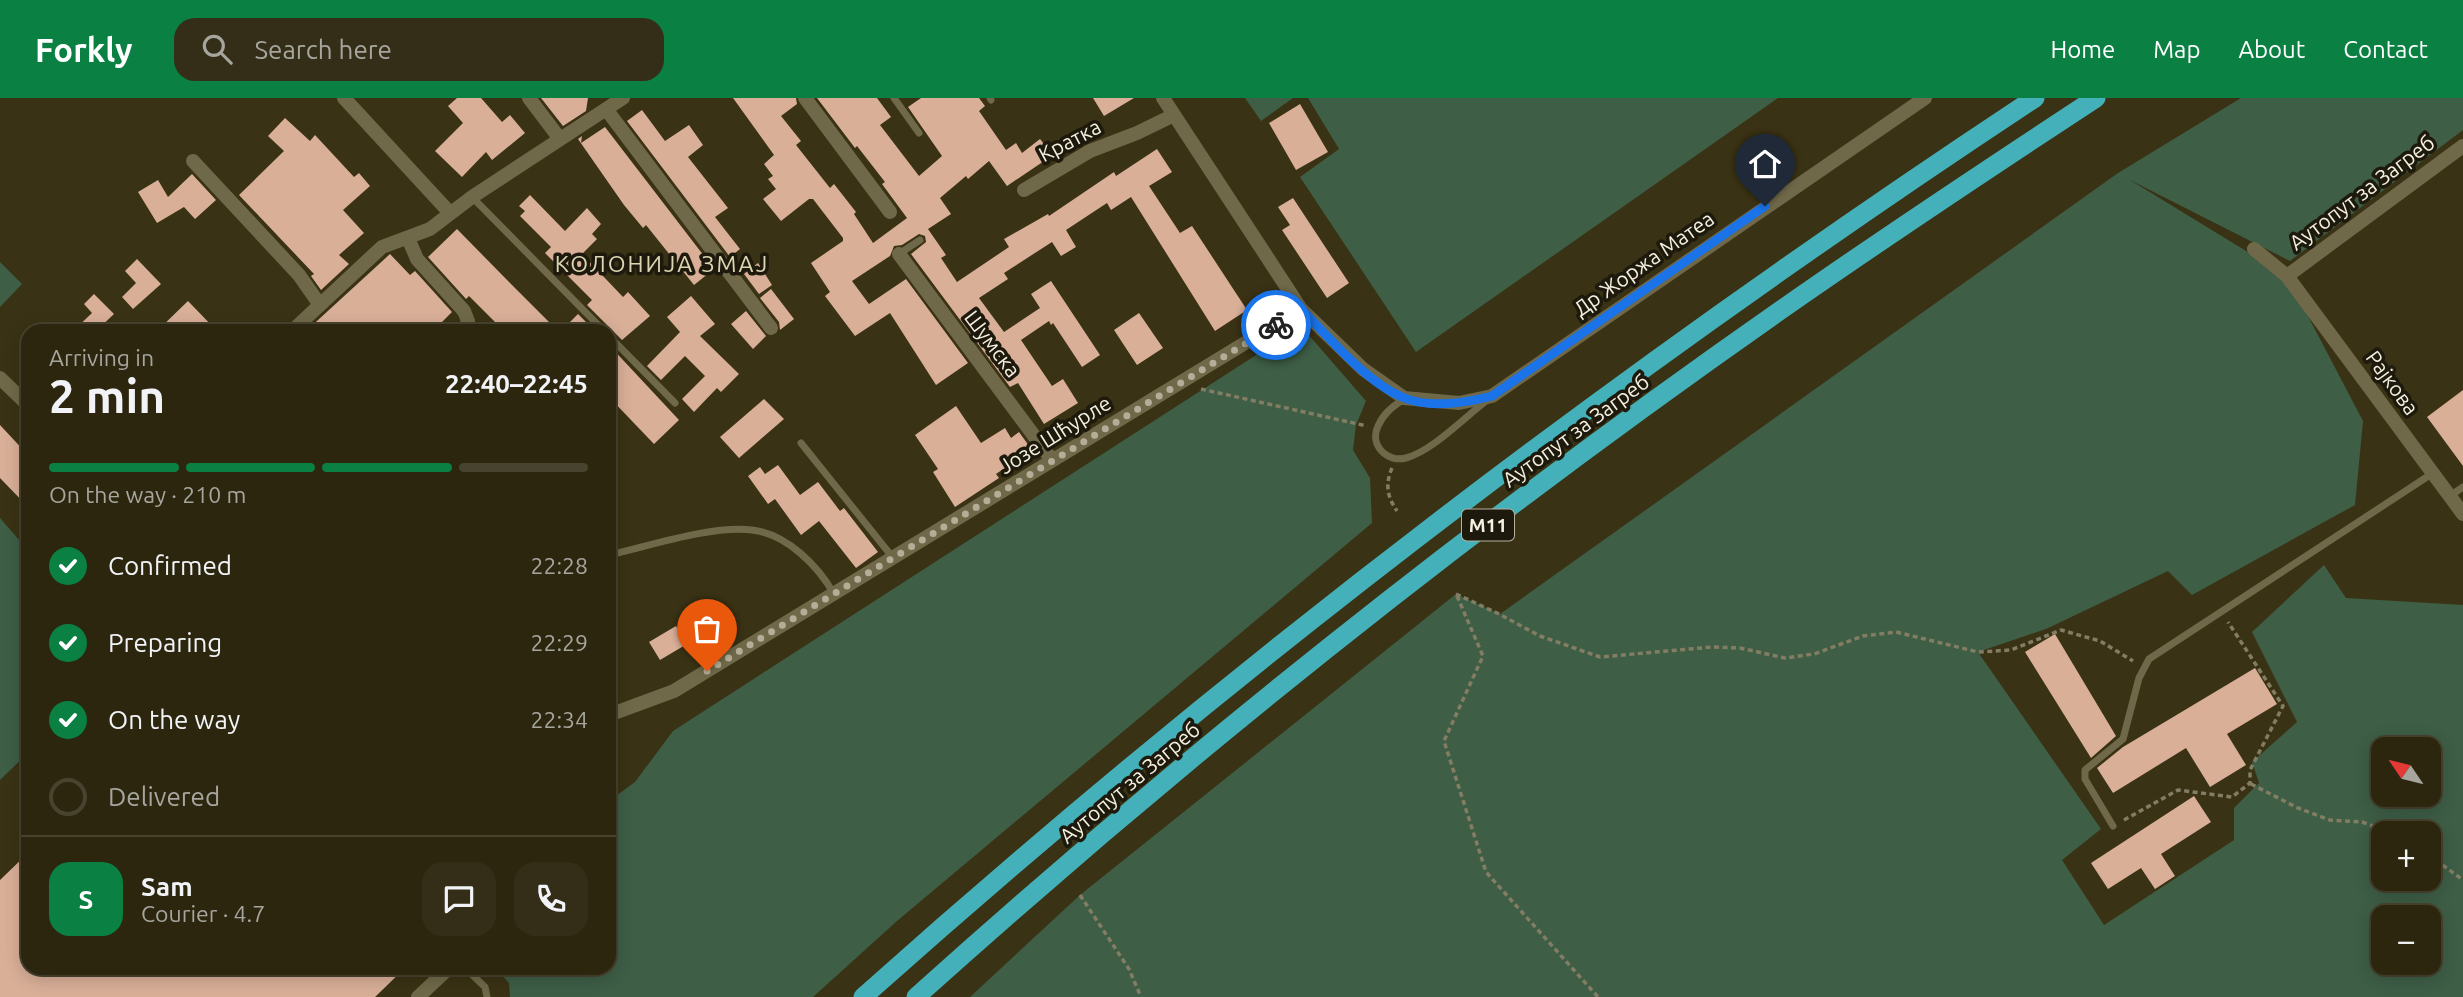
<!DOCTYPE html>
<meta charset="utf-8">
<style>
body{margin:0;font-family:Ubuntu,sans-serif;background:#342e18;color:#f1f3f6;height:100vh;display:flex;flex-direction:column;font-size:26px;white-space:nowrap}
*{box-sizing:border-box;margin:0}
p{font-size:23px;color:#a6a59e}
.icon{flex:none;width:38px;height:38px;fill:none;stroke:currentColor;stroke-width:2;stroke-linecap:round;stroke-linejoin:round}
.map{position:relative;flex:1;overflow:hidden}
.details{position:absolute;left:21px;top:226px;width:595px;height:651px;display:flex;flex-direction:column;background:#2c260f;border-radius:21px;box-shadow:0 4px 18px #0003,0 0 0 2px #48432f}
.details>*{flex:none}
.needle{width:46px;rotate:305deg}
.tools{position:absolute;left:2371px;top:639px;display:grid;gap:14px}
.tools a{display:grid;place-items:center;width:70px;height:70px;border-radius:14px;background:#2c260f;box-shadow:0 4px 18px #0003,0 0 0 2px #48432f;font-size:35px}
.pin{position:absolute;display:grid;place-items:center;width:60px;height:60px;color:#fff;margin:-72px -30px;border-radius:50% 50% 50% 0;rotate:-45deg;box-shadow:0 0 7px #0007}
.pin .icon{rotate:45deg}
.courier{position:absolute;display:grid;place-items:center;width:70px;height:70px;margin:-35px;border:5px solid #1a73e8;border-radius:50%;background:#fff;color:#222;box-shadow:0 2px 9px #0007}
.head em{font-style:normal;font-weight:600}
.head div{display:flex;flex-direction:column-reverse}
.head{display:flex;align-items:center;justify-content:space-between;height:119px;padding:0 28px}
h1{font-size:46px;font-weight:600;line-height:52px}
.bar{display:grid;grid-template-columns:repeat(4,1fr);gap:10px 7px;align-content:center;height:84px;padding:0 28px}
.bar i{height:9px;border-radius:5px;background:#48432f}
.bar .active{background:#0b8043}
.bar p{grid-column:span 4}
.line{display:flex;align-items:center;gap:18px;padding:0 28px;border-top:2px solid #48432f}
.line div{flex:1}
.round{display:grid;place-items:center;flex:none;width:74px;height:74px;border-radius:21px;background:#342e18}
ol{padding:0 28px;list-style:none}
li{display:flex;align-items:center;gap:21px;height:77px}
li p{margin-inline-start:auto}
li .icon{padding:7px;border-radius:50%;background:#0b8043;color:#fff;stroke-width:4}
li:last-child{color:#a6a59e}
li i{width:38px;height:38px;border:4px solid #48432f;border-radius:50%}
header{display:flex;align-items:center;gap:42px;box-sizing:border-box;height:98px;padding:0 35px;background:#0b8043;color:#fff}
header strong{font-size:33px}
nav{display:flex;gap:38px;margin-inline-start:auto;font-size:24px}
.search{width:490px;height:63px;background:#342e18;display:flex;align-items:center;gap:18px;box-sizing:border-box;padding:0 24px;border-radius:21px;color:#a6a59e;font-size:26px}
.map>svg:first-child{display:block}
</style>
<header>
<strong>Forkly</strong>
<div class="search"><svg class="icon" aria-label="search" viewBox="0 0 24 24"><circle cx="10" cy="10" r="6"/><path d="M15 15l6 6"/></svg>Search here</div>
<nav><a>Home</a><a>Map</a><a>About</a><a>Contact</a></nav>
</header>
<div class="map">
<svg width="2463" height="899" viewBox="0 0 2463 899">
<rect width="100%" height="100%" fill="#3a3214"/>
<path fill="#3e5e46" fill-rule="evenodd" d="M1245,0H1293L1261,23Z
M1308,0H1778L1416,254L1300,79L1339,51Z
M2241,0H2463V32L2290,163L2130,82L2287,178L2363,323L2355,407L2192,497L2168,473L2046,531L1978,554L2101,731L2062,762L2104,827L2234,742V710L2259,685L2252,664L2297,624L2252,534L2324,467L2346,500L2463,507V899H970L1080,797L1456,496L1500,516L2118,75ZM2384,651H2429V696H2384ZM2384,735H2429V780H2384ZM2384,819H2429V864H2384Z
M0,164L22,186L0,209Z
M1301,228L1366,303L1356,327L1353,352L1370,380L1372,425L897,823L813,899H510L509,885L495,870H609V703L635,684L673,633Z
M0,420L28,452V655L0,682Z"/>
<path fill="#d9af98" d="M457,0H481L502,24L510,17L525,35L492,62L486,54L462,79L435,53L463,25L448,8Z
M541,0H588L586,13L563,28Z
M733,0H796L797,6L781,18L801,43L796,47L830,90L834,86L856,114L854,116L873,145L907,120L882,86L885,84L857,48L855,50L817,0H877L891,19L880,27L919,78L942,58L908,9L921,0H979L985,8L979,13L1006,52L1016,45L1022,55L1040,41L1053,57L1007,88L989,63L968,81L966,78L940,100L951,116L928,131L946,157L941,160L957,184L1009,149L1004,141L1048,116L1049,118L1114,74L1116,78L1157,51L1172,74L1149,88L1180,135L1192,128L1247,212L1215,233L1131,99L1111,112L1107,105L1066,132L1076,149L1061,158L1052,144L1004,175L1008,181L979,200L1004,234L1040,210L1031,196L1051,183L1100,257L1082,269L1053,225L1051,227L1049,223L1021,242L1052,288L1063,281L1078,305L1044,326L1018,285L1010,289L911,156L926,144L925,138L919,136L902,147L894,148L890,158L852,183L869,206L906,181L968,265L936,287L890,215L855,238L825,198L830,194L811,165L843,143V140L813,101H809L781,123L763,101L776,91L768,81L773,78L764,66L774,57Z
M1093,0H1134L1104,18Z
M1300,6L1328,54L1296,72L1269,25Z
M642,12L665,43L689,27L703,47L688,59L728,110L715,119L740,151L730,159L627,23Z
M285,20L310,43L315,37L354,79L359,75L370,88L343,112L364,135L339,157L349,166L321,192L311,178L314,176L239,97L284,53L268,38Z
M605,29L714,171L694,187L646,127L643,130L624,107L578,41L582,38L581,45Z
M192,76L216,102L195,121L184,109L157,125L138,94L158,82L168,99Z
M530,97L565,133L587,110L601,126L592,136L597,141L582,156L623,199L628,194L650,218L622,242L587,207L592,202L545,155L551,149L520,118L525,113L519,108Z
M1293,100L1349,185L1327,200L1282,132L1290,127L1278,109Z
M457,131L512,187L558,233H504L469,198L466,201L428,159Z
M390,156L410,177L415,173L452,214L433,233H306Z
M137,161L161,186L133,211L122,199L136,185L125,173Z
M758,165L772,187L759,196L744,176Z
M771,191L794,221L780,232L779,224L760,200Z
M94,196L114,216L96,233H73L92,215L84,206Z
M691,198L715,226L700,238L739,276L721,294L717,290L694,314L682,301L705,278L685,258L661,282L647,268L680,234L667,219Z
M188,203L217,233H157Z
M746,213L766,238L753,251L731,226Z
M1139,215L1163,250L1137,267L1114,232Z
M578,216L595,233H561Z
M609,247L679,322L654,346L609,299Z
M2463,292V368L2427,319Z
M764,301L784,321L739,360L720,339Z
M956,308L981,345L1005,330L1011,340L1019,334L1032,352L996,376L999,380L955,409L933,374L938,371L915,337Z
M0,327L28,357V409L0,380Z
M778,367L800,397L818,384L840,413L844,410L878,454L856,470L819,423L801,437L775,401L768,406L748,378L760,369L765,376Z
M676,528L687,546L660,562L649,544Z
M2055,536L2116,638L2091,660L2025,554Z
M2255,570L2277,606L2227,636L2246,667L2210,689L2186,650L2113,695L2097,670L2123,649Z
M2194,698L2211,724L2161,756L2175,778L2155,791L2141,770L2108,791L2091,765Z
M28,755V870H405L375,899H0V782Z"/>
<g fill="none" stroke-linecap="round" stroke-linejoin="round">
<path stroke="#837d64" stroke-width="3.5" stroke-dasharray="5 3.5" stroke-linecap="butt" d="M1201,291L1367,328
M1392,370C1385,387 1387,398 1397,413
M1456,496L1499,516L1540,538L1600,559L1712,549L1740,550L1785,560L1814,556L1863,538L1896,534L1978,554L2011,552L2061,532L2100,543L2133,563
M1457,498L1483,558L1444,643L1486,774L1598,899
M2251,686L2298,710L2330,722L2362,724L2393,735
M2124,722L2178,692L2232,699L2250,685V672L2283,608L2228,524
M2429,757L2463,782
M1080,797L1129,871L1141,899"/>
<path stroke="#706949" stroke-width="7" d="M894,0L919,35
M990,0L991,2
M472,99L604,233
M899,156L920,142
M609,238L675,305
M1404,301C1392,309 1384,315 1378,328C1369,347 1387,365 1406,360C1432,353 1464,320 1486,303
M801,345L894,461
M2450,398L2463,389
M609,457C649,448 712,427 752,432C787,436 818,468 834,496
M2113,728L2085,681V672L2123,641L2139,580L2149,561L2433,375
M465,870L485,889L487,899"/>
<path stroke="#706949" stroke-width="14" d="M344,0L450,115
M529,0L560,41
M805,0L890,114
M1163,0L1301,211L1363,271L1404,300L1459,305L1492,298L1925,0
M606,11L771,230
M193,63L299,177L320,207
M1024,92L1090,53L1137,35L1174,17
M408,140L417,161L464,213L468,223L464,233
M2254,151L2287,178L2463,416
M899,156L1052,362
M2287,178L2463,48
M292,233L382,149L430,131L472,99L623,0
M0,280L28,307
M609,617L674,593L1301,211
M418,899L449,870"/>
<path stroke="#44b1ba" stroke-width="19" d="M863,899C1231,570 1623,272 2035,0
M916,899C1198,645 1498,408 1811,191C1905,126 2000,63 2096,0"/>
</g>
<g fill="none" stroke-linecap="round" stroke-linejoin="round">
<path stroke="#b4ae98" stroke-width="7" stroke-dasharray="0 12.6" d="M707,573L1276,227"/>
<path stroke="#1a73e8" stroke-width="9" d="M1276,227L1301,211C1329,239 1366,284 1402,299C1429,311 1465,305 1492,298L1765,108"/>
</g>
<g text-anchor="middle" stroke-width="7" stroke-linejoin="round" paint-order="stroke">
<rect fill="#1d1a0d" stroke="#b4b0a0" stroke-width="2" x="1462" y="411.5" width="52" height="31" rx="5"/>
<g font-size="19" font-weight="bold" fill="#f5f0df">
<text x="1488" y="434">M11</text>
</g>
<g font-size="21" fill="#f5f0df" stroke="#1d1a0d">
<text transform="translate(1070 43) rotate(-28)" y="7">Кратка</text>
<text transform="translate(2362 95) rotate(-37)" y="7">Аутопут за Загреб</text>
<text transform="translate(1644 166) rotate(-35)" y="7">Др Жоржа Матеа</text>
<text transform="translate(992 246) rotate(53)" y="7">Шумска</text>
<text transform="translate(2392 285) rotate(54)" y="7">Рајкова</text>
<text transform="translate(1576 333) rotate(-36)" y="7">Аутопут за Загреб</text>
<text transform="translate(1055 337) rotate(-32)" y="7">Јозе Шћурле</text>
<text transform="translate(1130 685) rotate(-40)" y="7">Аутопут за Загреб</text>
</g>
<g font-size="23" letter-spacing="2" fill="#ddd5b2" stroke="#1d1a0d">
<text x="662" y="174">КОЛОНИЈА ЗМАЈ</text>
</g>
</g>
</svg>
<div class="tools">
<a><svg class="needle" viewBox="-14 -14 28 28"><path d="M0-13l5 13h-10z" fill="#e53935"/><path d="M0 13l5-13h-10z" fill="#a6a59e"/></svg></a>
<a>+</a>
<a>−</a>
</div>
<div class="pin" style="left:707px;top:573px;background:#ea580c"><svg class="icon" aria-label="bag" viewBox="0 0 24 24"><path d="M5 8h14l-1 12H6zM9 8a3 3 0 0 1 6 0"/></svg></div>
<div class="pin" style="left:1765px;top:108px;background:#1f2937"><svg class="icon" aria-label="home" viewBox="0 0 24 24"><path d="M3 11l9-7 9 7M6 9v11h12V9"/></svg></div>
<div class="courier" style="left:1276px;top:227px"><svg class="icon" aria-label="bike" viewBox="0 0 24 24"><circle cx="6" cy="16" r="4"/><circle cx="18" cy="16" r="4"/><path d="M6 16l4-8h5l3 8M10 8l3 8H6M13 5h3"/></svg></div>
<section class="details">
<div class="head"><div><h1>2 min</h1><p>Arriving in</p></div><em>22:40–22:45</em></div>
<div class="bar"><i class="active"></i><i class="active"></i><i class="active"></i><i></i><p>On the way · 210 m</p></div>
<ol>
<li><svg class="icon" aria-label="check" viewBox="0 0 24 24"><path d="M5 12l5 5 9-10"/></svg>Confirmed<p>22:28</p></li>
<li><svg class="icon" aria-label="check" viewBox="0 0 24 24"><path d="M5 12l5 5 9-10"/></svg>Preparing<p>22:29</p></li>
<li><svg class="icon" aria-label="check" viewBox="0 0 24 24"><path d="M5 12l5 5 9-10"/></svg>On the way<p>22:34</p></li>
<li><i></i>Delivered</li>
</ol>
<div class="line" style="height:126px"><b class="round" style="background:#0b8043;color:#fff">S</b><div><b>Sam</b><p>Courier · 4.7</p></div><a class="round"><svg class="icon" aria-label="chat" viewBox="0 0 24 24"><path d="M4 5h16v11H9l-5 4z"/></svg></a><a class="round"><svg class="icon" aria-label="phone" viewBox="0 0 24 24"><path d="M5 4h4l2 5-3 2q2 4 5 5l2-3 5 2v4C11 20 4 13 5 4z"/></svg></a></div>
</section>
</div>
